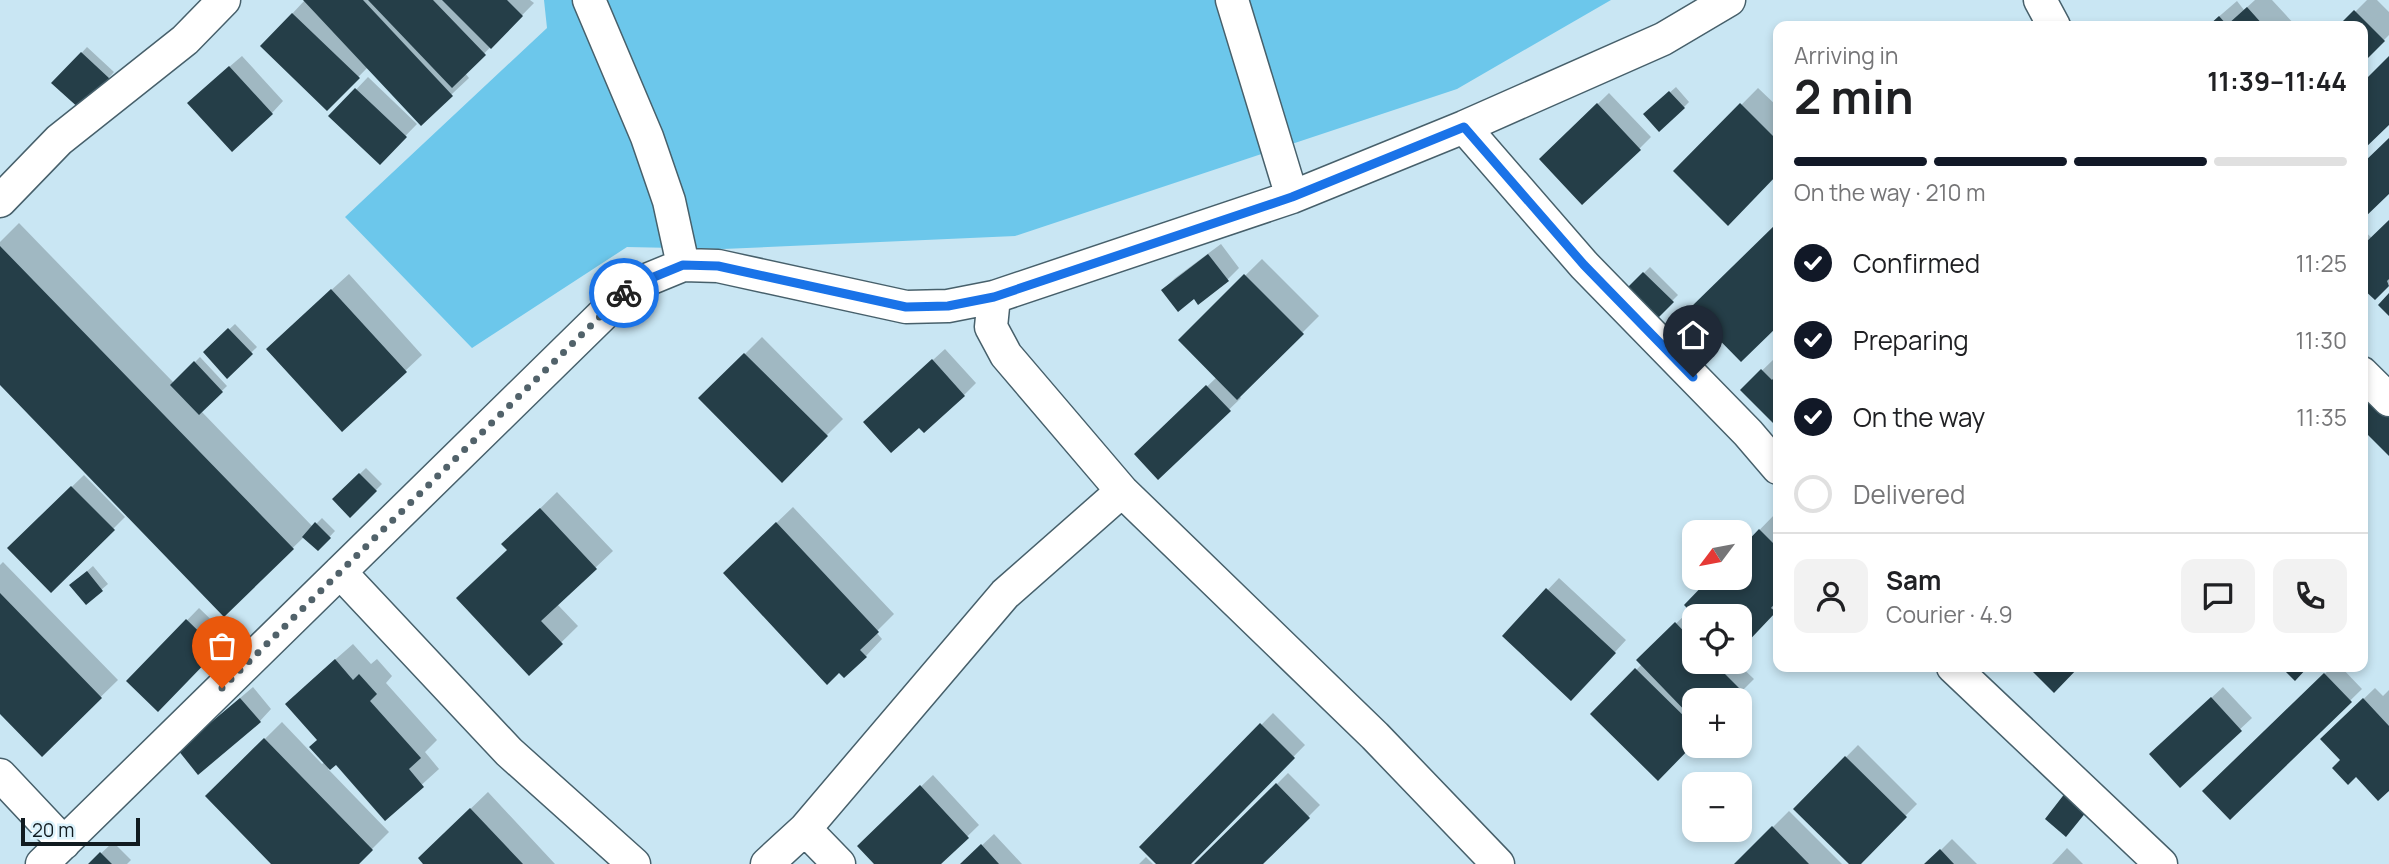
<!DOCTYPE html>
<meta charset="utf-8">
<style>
body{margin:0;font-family:Manrope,sans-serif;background:#f2f2f2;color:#202124;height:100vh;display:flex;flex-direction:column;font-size:26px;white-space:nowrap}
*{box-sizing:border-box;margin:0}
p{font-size:23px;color:#757577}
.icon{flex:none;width:38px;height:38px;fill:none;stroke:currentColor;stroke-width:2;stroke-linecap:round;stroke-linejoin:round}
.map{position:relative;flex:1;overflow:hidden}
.side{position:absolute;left:1773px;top:21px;width:595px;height:651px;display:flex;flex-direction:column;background:#fff;border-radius:14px;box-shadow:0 4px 10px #0003}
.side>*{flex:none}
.needle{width:46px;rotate:238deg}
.buttons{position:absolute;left:1682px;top:520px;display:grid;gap:14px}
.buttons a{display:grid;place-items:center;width:70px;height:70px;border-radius:14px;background:#fff;box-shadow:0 4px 10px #0003;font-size:35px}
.scale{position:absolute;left:21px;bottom:18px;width:119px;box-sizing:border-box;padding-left:7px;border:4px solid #111b20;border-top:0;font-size:19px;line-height:24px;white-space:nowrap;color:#111b20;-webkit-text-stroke:5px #dbf2fc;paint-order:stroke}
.pin{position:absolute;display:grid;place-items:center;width:60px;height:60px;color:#fff;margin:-72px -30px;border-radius:50% 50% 50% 0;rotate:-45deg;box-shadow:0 0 7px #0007}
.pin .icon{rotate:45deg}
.courier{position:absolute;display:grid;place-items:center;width:70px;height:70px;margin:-35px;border:5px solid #1a73e8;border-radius:50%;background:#fff;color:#222;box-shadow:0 2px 9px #0007}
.overview em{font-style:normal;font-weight:700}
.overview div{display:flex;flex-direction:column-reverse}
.overview{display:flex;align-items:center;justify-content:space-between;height:119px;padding:0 21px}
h1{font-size:46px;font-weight:700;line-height:52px}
.bar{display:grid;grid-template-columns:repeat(4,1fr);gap:10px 7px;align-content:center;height:84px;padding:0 21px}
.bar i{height:9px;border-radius:5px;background:#e0e0e0}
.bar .selected{background:#111827}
.bar p{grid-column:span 4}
.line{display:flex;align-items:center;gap:18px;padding:0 21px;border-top:2px solid #e0e0e0}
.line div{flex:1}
.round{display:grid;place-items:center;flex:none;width:74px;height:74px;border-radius:14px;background:#f2f2f2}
ol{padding:0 21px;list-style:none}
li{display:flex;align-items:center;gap:21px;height:77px}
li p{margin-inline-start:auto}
li .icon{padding:7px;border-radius:50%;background:#111827;color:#fff;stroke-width:4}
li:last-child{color:#757577}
li i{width:38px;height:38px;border:4px solid #e0e0e0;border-radius:50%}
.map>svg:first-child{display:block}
</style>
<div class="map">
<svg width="2389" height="864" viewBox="0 0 2389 864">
<rect width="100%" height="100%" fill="#c9e6f3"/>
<path fill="#6cc7eb" d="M544,0H1611L1457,89L1015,236L723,249L627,247L472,348L345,217L547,28Z"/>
<path fill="#0003" d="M305,0H530L534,3L465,73L469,78L421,123L368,67L327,109L262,46Z
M2255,0H2272L2296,26H2208L2237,1L2244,10Z
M2367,0H2377L2389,12V35L2362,62V26H2341Z
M87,47L114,72L81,108L54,83Z
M242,56L283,101L272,113L201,91Z
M368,77L417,124L380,162L331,116Z
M1676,87L1689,102L1684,107L1651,109Z
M1758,88L1778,107V172L1676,171Z
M1609,93L1651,137L1639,149L1541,159Z
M2389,222V284L2375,298L2362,286V229L2372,238Z
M19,223L174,383L200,357L227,386L201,411L313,527L322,518L335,531L318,549L304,537L224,614L0,383V242Z
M1221,244L1239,268L1228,279L1194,297L1163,290L1175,278Z
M1262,259L1319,316L1239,396L1241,398L1158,478L1136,454L1217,377L1180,340Z
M1650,267L1678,295L1657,316L1629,288Z
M349,274L422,355L405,371L285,332Z
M235,324L257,347L227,376L205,352Z
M762,337L843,419L782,480L701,398Z
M945,349L976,383L964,395L924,431L920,425L877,411Z
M1774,359L1778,363V426L1742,390Z
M366,468L382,484L350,516L334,499Z
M84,475L125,517L51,591L9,548Z
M557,492L613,551L557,604L578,626L529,674L509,549L521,527Z
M793,507L894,614L876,632L882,639L866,656L742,556Z
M1776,513L1778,608L1740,648V616H1698L1686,605L1712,578H1740V550Z
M3,562L118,680L42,754L0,711V565Z
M93,566L108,584L86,603L77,580Z
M1559,578L1626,640L1583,687L1504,636Z
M199,608L229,637L158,710L128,681Z
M1688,612L1694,618V662H1736L1754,679L1733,700H1694V742L1593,714L1642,664L1638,660Z
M353,644L371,664L377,659L392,676L386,683L437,740L425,752L439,769L385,818L336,762L328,769L389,832L357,864H273L207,796L282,722L322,764L325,762L304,687Z
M2332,667H2341L2362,689L2230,818L2204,791Z
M253,687L271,709L260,721L192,739Z
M2223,687L2252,718L2180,785L2163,743Z
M2375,688L2383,696L2389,690V789L2342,760L2322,739Z
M1273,713L1305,745L1188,864H1159L1142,847Z
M1858,745L1917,804L1858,864H1852L1795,809Z
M1288,773L1320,805L1261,864H1197Z
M933,775L979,825L939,864H876L859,846Z
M488,792L555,864H426L437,841Z
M1789,811L1842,864H1736Z
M994,834L1022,864H962Z
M1952,839L1977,864H1927Z
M113,842L131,860L127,864H90Z
M2067,848L2083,864H2052L2056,860Z
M1146,857L1153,864H1139Z"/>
<path fill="#253e48" d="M303,0H363L453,96L421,126Z
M368,0H433L486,55L452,88Z
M442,0H507L523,16L491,49Z
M2247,7L2264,26H2208L2219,16L2227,25Z
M2354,10L2385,41L2362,64V26H2338Z
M292,13L360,78L327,111L260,46Z
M81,52L110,79L81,110L51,83Z
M2389,56V125L2362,151V83Z
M229,66L273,114L232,152L187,103Z
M355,88L407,137L380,165L328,116Z
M1669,91L1685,108L1659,132L1643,114Z
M1597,103L1641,150L1582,205L1539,159Z
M1740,103L1778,141V174L1728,226L1673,171Z
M2389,138V194L2362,220V164Z
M2389,220V279L2387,281L2389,286L2375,300L2362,288V246Z
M1776,224L1778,227V326L1741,362L1689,309Z
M0,246L294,549L224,617L0,385Z
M1208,254L1229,281L1198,305L1194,299L1178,312L1161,290Z
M1643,272L1674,302L1657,319L1627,288Z
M1244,274L1304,334L1237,400L1178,340Z
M331,289L407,372L342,432L266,349Z
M2389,293V316L2378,305Z
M228,328L253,354L227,379L203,352Z
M744,353L828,436L782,483L698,398Z
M932,359L965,396L924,433L919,428L891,453L863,422Z
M194,361L223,392L199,415L170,385Z
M1761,369L1772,380L1778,373V428L1740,390Z
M1206,385L1231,411L1158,480L1134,454Z
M2362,389L2389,410V456L2362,429Z
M359,473L377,491L350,518L332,499Z
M71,486L115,530L51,593L7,548Z
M540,508L597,569L541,621L563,644L529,676L456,598L507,550L501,544Z
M315,522L331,538L318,551L302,537Z
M776,522L879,632L860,650L867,657L844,678L839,673L827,685L723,573Z
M1759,529L1778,548V600L1771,608L1776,612L1740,650V616H1695L1684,605L1710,578H1740V569L1746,561L1740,555V549Z
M87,571L103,591L86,605L69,585Z
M1546,588L1616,653L1571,701L1502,636Z
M0,593L102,698L42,757L0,714Z
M186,619L218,650L158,712L126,681Z
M1675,622L1694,642V662H1713L1743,692L1735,700H1694V720L1636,660Z
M335,659L353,680L359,674L377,694L370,701L421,758L409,769L424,787L385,821L336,765L330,770L309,747L317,740L285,704Z
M2034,667H2079L2054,693L2031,670Z
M2281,667H2308L2295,681Z
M1635,668L1694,726V744L1658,781L1590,714Z
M2324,673L2352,702L2230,820L2202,791Z
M2211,697L2242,731L2180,788L2149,754Z
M240,698L261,722L198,775L178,750Z
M2363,698L2389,726V791L2378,801L2356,777L2348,785L2332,768L2340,760L2320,739Z
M1260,723L1295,758L1191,864H1156L1139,847Z
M264,738L373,850L359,864H271L205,796Z
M1845,756L1907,817L1861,864H1849L1793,809Z
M1276,783L1310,818L1263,864H1194Z
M920,785L969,838L941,864H874L857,846Z
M2069,788L2091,806L2066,837L2045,819Z
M470,808L523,864H423L418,858Z
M1772,826L1809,864H1734Z
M981,844L999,864H960Z
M1940,849L1954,864H1924Z
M100,852L112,864H88Z"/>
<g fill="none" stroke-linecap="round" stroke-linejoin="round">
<defs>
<path id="minor" d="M589,0L647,137L669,201L683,265
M1232,0L1292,197
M2040,0L2054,26
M1464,127L1584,265L1748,433L1778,468
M0,201L59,140L185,40L224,0
M994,297L991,327L1006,355L1122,491L1375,736L1498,864
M2362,373L2389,400
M340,572L509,752L634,864
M1953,667L2161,864
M0,775L64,843
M805,829L839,864
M42,864L632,286L683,265L718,266L906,307L948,306L994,297L1292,197L1464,127L1663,39L1729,0
M767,864L805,829L1005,594L1122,491"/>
</defs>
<use href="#minor" stroke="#47606b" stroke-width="35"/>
<use href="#minor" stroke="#fff" stroke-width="32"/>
</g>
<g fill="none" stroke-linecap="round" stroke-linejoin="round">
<path stroke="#51626a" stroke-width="7" stroke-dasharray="0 12.6" d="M222,688L624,293"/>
<path stroke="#1a73e8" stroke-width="9" d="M624,293L632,286L683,265L718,266L906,307L948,306L994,297L1292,197L1464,127L1584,265L1693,377"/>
</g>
</svg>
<div class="buttons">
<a><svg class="needle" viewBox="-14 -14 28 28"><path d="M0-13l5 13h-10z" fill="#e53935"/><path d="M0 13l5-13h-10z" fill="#757577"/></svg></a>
<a><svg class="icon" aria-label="locate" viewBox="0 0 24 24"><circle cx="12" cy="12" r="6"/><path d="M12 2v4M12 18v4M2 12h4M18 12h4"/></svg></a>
<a>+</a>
<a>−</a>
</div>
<div class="scale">20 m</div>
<div class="pin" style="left:222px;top:688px;background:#ea580c"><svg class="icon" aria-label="bag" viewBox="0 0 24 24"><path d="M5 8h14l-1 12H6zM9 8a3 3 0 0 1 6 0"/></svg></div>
<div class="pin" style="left:1693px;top:377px;background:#1f2937"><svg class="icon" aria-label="home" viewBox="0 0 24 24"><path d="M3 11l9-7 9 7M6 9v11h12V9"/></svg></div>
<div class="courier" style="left:624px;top:293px"><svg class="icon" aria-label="bike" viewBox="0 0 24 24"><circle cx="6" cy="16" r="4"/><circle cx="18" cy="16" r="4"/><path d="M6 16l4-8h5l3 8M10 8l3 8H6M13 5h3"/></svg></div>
<section class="side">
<div class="overview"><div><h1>2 min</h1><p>Arriving in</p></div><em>11:39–11:44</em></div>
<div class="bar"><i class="selected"></i><i class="selected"></i><i class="selected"></i><i></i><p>On the way · 210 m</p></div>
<ol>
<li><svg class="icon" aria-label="check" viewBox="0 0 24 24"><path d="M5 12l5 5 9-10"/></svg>Confirmed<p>11:25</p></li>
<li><svg class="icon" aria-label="check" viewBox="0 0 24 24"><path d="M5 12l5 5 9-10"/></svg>Preparing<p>11:30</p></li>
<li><svg class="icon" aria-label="check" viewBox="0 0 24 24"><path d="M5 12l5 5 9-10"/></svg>On the way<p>11:35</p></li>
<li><i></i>Delivered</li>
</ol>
<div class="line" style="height:126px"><a class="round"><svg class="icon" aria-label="person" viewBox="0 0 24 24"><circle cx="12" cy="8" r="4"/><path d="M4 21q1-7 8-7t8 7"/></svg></a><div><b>Sam</b><p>Courier · 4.9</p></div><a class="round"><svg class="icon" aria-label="chat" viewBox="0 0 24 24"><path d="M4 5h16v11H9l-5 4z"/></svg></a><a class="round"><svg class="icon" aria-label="phone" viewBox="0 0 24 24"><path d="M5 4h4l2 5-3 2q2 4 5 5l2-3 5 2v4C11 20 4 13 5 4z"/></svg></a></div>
</section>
</div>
